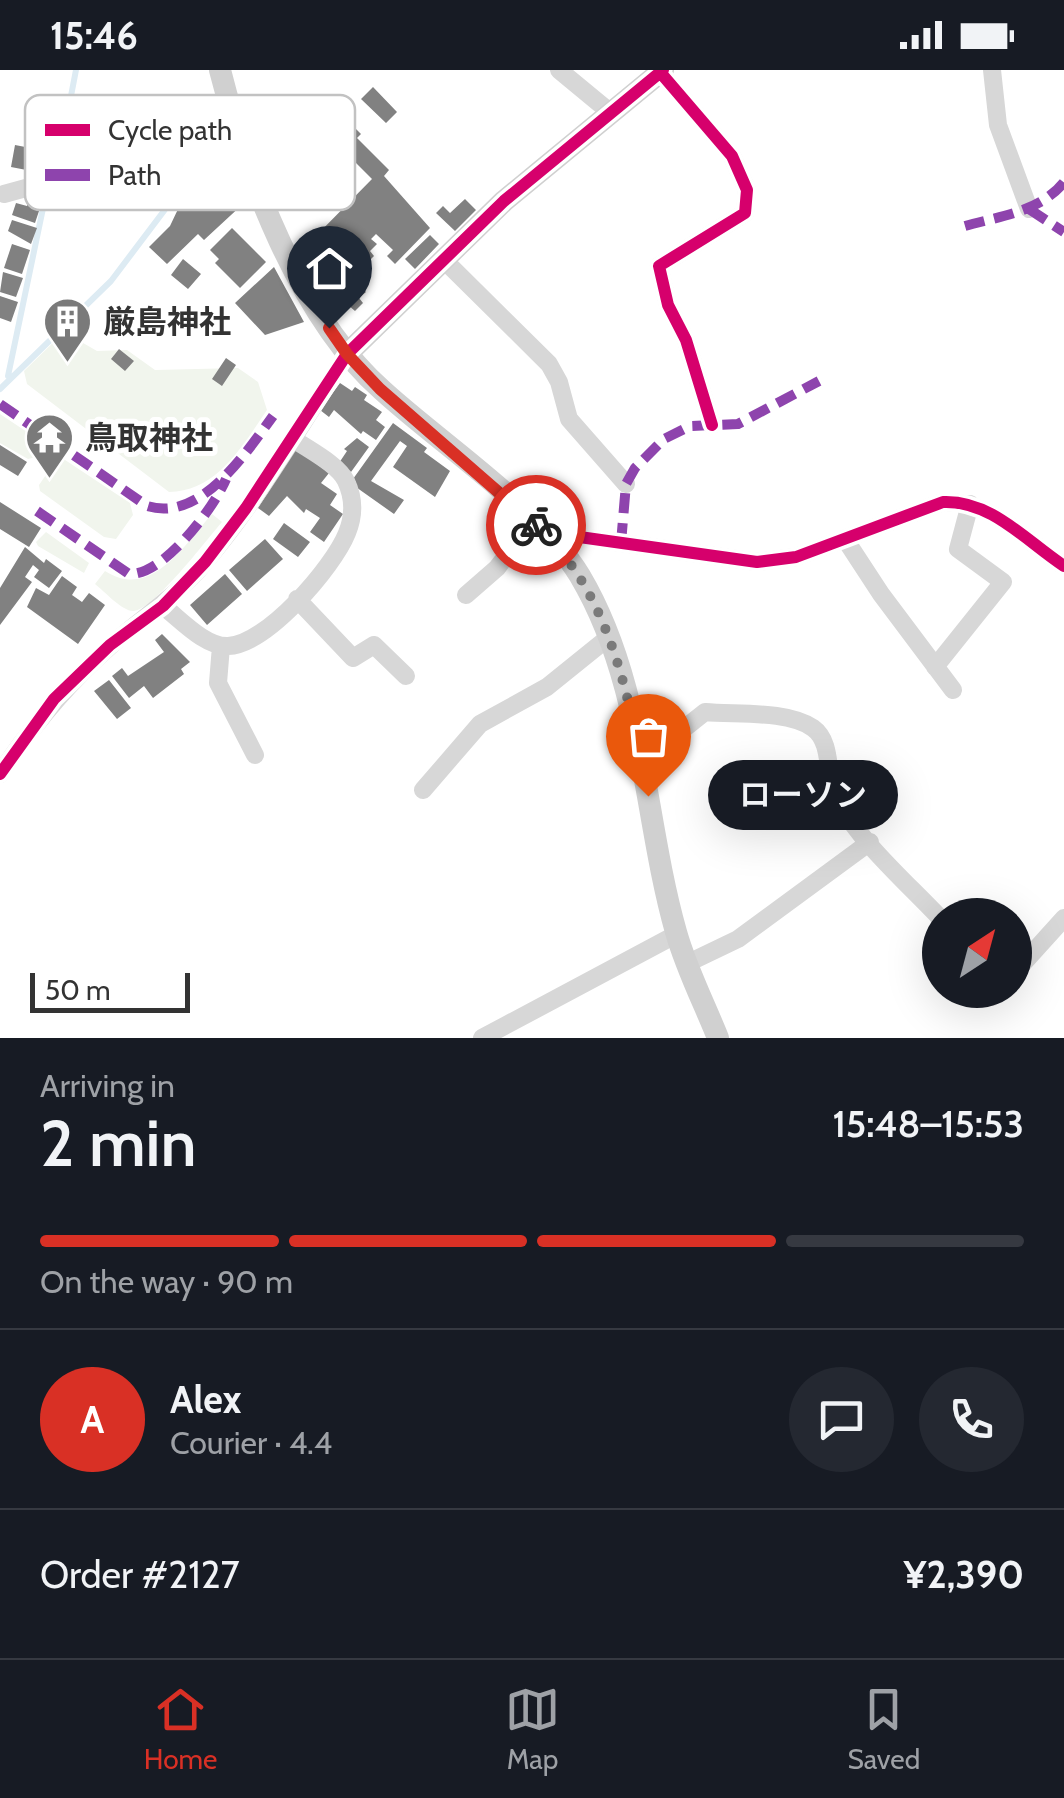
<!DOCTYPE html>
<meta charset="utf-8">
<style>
body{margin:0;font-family:Cabin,"Noto Sans JP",sans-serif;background:#242831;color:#f1f3f6;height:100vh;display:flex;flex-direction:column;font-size:38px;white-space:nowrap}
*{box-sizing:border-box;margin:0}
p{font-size:32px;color:#9ea1a6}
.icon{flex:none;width:55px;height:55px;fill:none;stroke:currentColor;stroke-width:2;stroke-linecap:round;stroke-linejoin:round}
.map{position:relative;height:968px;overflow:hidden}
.sheet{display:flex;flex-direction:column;background:#171b24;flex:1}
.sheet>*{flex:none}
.needle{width:65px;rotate:36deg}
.fabs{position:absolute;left:922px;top:828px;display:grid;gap:20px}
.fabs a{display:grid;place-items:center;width:110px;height:110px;border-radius:50%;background:#171b24;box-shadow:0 10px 40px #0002;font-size:50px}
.scale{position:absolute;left:30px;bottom:25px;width:160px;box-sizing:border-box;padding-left:10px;border:5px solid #333;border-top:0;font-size:28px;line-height:35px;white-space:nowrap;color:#333;-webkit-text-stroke:8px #fff;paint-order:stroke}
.pin{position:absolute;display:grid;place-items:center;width:85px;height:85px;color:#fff;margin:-102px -42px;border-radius:50% 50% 50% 0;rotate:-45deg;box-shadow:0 0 10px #0007}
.pin .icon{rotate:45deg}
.courier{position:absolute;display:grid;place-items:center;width:100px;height:100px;margin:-50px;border:8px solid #d93025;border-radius:50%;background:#fff;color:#222;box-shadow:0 2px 12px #0007}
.bubble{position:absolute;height:70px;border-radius:35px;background:#171b24;box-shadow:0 10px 40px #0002;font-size:32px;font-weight:600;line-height:70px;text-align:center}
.head em{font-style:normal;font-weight:600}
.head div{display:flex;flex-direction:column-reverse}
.head{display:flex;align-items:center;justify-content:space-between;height:170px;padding:0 40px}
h1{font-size:65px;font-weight:600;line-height:75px}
.bar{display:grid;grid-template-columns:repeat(4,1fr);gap:15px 10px;align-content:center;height:120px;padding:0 40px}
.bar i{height:12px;border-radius:8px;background:#363941}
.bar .active{background:#d93025}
.bar p{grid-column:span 4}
.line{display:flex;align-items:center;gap:25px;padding:0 40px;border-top:2px solid #363941}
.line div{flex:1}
.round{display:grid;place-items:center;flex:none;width:105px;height:105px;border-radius:52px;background:#242831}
.status{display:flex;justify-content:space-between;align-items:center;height:70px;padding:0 50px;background:#171b24;direction:ltr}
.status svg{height:28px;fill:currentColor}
.tab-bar{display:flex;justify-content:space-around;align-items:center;height:140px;border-top:2px solid #363941;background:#171b24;font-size:28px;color:#9ea1a6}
.tab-bar a{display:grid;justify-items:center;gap:5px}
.tab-bar .active{color:#d93025}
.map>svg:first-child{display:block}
</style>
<div class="status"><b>15:46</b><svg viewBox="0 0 49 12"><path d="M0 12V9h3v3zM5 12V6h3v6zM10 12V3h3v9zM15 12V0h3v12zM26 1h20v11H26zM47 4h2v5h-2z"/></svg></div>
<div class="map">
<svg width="1064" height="968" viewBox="0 0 1064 968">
<rect width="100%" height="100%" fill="#fff"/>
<path fill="#f1f5ed" d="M64,262L97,281L127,280L155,300L238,298L258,312L267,340C243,375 217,422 169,422L27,314L24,301Z
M0,344L48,376L44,385L28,389L0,373Z
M59,386L130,433L133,445L116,469L104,467L40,421L39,415Z
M212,444L222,452C207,469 153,541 133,541C122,541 104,521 95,514L105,501C151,531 184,475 212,444Z
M46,462L89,493L84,503L38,476L36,472Z"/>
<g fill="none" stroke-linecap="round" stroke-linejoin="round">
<path stroke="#ddebf3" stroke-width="6" d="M8,306L56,76L65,57L76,0
M0,319L111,211L213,76"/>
</g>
<path fill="#818181" d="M373,17L397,42L386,53L361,29Z
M336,39L361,64L357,68L389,100L384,106L430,158L395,194L387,186L393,180L376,164L371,169L377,174L370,181L374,186L358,202L353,198L347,204L366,222L359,228L363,233L355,241L333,222L346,209L309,173L372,109L319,56Z
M15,75L46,81L42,103L11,97Z
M222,80L244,133L204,170L198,164L167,194L149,177L170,156L188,118Z
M31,125L43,129L35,153L12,145L16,133L27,136Z
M465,129L476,140L455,161L436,143L443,136L450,143Z
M12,150L37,158L31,174L8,161Z
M232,158L266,192L240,218L215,193L219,189L210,180Z
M430,165L439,174L415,199L405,189Z
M12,174L30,180L22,204L4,198Z
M183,189L201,204L188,219L171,205Z
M274,197L304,252L265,265L235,233Z
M3,202L23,208L16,227L0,222Z
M0,226L18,232L11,252L0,248Z
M119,279L134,291L125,301L111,289Z
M226,288L236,295L222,316L212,309Z
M340,313L352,321L355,317L367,325L364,330L382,342L376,350L385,357L376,370L363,361L361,364L334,340L329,347L320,340Z
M393,353L427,378L424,382L450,401L435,427L393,397L407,376L400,371L371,411L404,430L394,444L353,415L356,412L353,409Z
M357,368L369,377L351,402L339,393L347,381L344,379Z
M0,375L27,392L18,406L0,395Z
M296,379L329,403L321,413L337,424L330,435L343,444L324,472L310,462L320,448L306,439L304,443L287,426L269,446L258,438Z
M0,432L41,458L29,477L0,459Z
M284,453L310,472L298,487L273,469Z
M265,469L283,489L247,521L229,500Z
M25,477L44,493L46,489L62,501L49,518L34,507L39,500L33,495L25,507L32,512L0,555V518Z
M225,504L242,524L207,555L190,535Z
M62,506L77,517L72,525L82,532L89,523L105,535L78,574L27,537L36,518L49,525Z
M162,564L190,592L181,599L184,604L153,628L144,616L129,628L112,606L122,598L128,606L164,582L155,570Z
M109,610L131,638L117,649L94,621Z"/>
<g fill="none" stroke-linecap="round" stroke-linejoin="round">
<path stroke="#d7d7d7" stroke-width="18" d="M559,0L611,43
M992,0L998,55L1029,139
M660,2L732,86L747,120L745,143L659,196L668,235L686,270L712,355
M4,124L44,113
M443,189L549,294L559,312L569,349L626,414
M544,462L757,492L796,487L943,432C991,430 1026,471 1064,496
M845,469L881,524L953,620
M466,525L497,498L533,451
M297,529L353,588L374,575L406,606
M163,536C180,549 205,577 228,576C266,575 333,498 347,463C354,446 354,428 346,411C338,394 307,379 292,368
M221,576L218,613L255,685
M935,597L1003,512L958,479L970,434
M642,692L705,642C736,645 787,640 813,658C834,673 825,709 837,730C862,774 905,811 940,848
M0,704C32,656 66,615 109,577C142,548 177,526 205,492C259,428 301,354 347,284
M423,720L480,654L547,617L609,567
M688,893L738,869L870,772
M1018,899L1064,848
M988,920L992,927
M482,968L677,864"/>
<path stroke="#d0d0d0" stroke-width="22" d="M220,0C246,104 300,248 382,320C442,375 538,437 580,506C644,614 643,745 676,862C686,898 704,933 718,968
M347,284L504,131L663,0"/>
<path stroke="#8e44ad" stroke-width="10" stroke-dasharray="20 10" stroke-linecap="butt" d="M1029,139L1064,162
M965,156C1000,146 1040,142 1064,112
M0,334L147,436C200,453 246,383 273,346
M37,441L129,504C163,506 214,438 226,409
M621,473L626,414L635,398L664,369L690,356L738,354L819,311"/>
<defs>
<path id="cycleway" d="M660,2L732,86L747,120L745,143L659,196L668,235L686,270L712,355
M544,462L757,492L796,487L943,432C991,430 1026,471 1064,496
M0,704L54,629L110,575L163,536L205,492L246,438L347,284L504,131L663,0"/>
</defs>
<use href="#cycleway" stroke="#fff" stroke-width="19"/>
<use href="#cycleway" stroke="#d6006c" stroke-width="12"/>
</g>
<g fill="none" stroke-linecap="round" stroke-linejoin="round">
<path stroke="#7a7a7a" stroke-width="10" stroke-dasharray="0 18" d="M536,455C612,524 629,630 648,726"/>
<path stroke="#d93025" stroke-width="12" d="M329,258L347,284L380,319L536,455"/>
</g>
<defs>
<symbol id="building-pin" viewBox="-11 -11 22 30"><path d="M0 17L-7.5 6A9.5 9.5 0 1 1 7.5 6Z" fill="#7a7a7a" stroke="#fff"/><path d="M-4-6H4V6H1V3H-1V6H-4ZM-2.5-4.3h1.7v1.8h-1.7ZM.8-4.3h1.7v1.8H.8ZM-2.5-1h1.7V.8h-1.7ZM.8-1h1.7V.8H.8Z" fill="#fff"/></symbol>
<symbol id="temple-pin" viewBox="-11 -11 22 30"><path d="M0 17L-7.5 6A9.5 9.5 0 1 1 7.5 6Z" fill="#7a7a7a" stroke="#fff"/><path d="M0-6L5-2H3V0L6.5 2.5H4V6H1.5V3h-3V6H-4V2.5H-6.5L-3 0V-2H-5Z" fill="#fff"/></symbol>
</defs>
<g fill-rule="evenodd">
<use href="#building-pin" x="40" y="224" width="55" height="75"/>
<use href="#temple-pin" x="22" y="340" width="55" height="75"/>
</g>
<g text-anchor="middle" stroke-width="10" stroke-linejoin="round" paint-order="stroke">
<g font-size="32" font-weight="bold" fill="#333" stroke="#fff" text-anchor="start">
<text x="103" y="263">厳島神社</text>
<text x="85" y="379">鳥取神社</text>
</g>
</g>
<rect x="25" y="25" width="330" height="115" rx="15" fill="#fff" stroke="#c2c2c2" stroke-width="2.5"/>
<rect x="45" y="54" width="45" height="12" fill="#d6006c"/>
<rect x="45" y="99" width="45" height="12" fill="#8e44ad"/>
<g font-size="28" fill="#333">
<text x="108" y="70">Cycle path</text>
<text x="108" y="115">Path</text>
</g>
</svg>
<div class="fabs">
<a><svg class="needle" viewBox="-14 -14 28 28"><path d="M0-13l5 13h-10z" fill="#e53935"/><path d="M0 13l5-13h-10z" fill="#9ea1a6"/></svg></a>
</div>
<div class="scale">50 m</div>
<div class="pin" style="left:648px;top:726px;background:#ea580c"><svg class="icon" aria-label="bag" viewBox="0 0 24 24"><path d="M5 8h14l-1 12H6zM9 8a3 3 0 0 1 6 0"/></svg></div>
<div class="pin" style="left:329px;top:258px;background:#1f2937"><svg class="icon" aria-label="home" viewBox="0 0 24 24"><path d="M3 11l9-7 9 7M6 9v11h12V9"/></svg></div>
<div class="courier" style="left:536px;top:455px"><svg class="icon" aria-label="bike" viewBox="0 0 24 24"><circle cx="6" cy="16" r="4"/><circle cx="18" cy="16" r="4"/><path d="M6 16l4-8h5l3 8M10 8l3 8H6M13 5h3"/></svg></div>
<div class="bubble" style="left:708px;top:690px;width:190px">ローソン</div>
</div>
<section class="sheet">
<div class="head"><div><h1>2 min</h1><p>Arriving in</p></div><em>15:48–15:53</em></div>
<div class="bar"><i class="active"></i><i class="active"></i><i class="active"></i><i></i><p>On the way · 90 m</p></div>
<div class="line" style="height:180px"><b class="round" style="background:#d93025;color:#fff">A</b><div><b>Alex</b><p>Courier · 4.4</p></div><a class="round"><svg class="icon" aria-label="chat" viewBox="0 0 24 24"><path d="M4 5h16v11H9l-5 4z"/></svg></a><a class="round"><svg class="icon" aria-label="phone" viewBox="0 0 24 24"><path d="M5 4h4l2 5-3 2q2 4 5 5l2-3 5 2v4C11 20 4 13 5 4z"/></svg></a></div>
<div class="line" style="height:130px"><div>Order #2127</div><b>¥2,390</b></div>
</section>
<nav class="tab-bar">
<a class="active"><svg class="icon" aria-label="home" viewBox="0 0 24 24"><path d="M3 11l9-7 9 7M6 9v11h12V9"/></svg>Home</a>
<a><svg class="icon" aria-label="map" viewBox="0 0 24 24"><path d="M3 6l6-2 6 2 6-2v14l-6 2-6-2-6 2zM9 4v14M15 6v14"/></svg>Map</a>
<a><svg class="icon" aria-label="saved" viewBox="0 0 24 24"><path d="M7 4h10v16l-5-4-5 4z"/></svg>Saved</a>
</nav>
